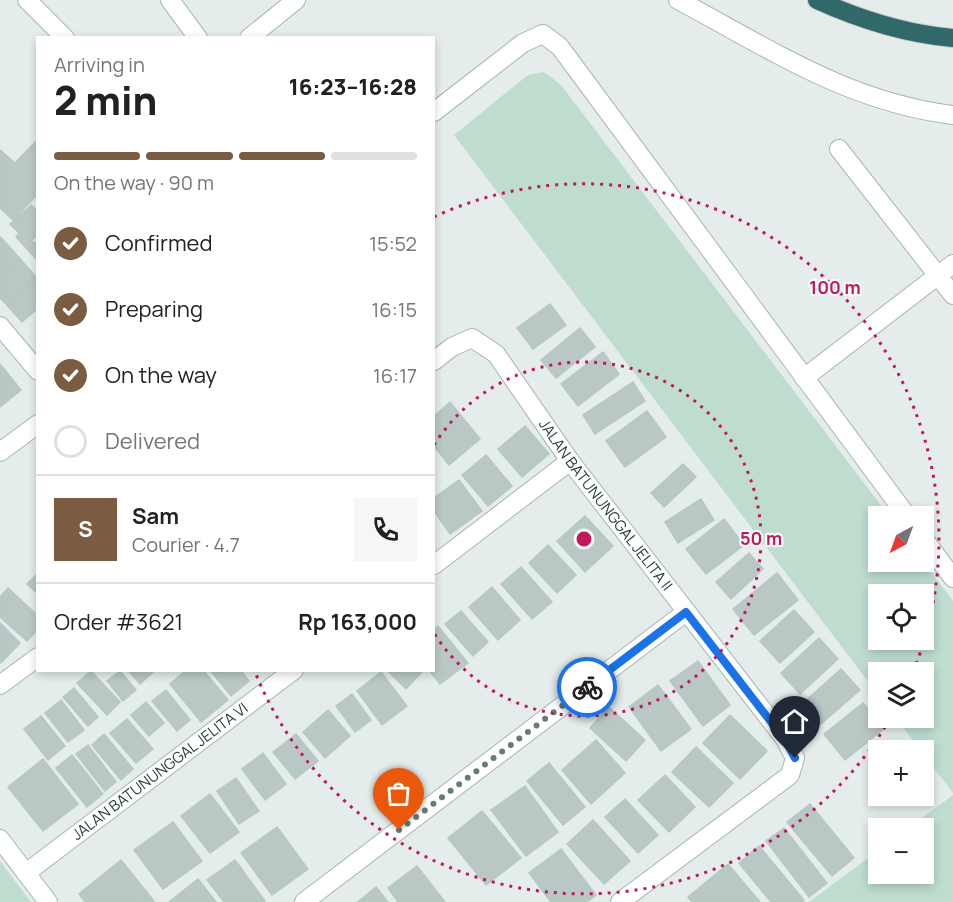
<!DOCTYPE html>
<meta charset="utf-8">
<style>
body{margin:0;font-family:Manrope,sans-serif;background:#f6f6f6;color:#202124;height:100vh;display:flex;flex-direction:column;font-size:22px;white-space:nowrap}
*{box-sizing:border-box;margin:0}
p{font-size:20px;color:#757577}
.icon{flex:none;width:33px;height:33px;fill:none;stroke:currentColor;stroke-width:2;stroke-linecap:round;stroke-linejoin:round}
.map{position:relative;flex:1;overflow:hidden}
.sheet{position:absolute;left:36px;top:36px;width:399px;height:636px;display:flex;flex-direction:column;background:#fff;border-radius:0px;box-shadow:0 3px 9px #0003}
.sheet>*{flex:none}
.needle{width:39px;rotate:221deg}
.tools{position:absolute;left:868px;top:506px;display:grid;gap:12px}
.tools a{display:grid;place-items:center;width:66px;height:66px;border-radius:0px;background:#fff;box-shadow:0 3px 9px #0003;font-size:30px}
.pin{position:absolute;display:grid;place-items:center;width:51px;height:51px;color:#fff;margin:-62px -26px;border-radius:50% 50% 50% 0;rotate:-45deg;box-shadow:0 0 6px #0007}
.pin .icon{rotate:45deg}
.courier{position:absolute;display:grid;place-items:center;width:60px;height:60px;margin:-30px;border:4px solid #1a73e8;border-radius:50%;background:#fff;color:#222;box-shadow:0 2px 8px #0007}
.head em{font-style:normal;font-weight:800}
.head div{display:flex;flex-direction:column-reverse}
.head{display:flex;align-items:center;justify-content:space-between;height:102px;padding:0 18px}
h1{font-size:39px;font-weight:800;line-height:45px}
.bar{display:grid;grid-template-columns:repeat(4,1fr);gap:9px 6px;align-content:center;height:72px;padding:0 18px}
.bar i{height:8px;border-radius:4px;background:#e0e0e0}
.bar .current{background:#7c5c41}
.bar p{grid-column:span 4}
.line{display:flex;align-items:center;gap:15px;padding:0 18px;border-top:2px solid #e0e0e0}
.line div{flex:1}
.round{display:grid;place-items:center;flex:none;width:63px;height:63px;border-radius:0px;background:#f6f6f6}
ol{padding:0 18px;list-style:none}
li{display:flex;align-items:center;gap:18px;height:66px}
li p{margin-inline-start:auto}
li .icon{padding:6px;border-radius:50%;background:#7c5c41;color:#fff;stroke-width:4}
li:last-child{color:#757577}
li i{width:33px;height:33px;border:3px solid #e0e0e0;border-radius:50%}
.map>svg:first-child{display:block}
</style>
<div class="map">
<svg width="953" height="902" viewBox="0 0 953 902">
<rect width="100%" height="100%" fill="#e4edeb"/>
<path fill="#beddce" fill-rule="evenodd" d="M544,72L561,85L889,516H879V561H923L953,601V793L924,755V750H920L895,717H924V672H879V696L454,135L528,75ZM879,594H924V639H879Z
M953,795V902H809L879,850V873H924V828H908Z
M0,861L31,902H0Z"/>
<path fill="#bac8c5" stroke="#b7c7c4" stroke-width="1.5" d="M38,139V194L13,220L0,208V150L15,163Z
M31,205L38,212V235L31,241L35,243L28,250L16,237L19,233L10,224Z
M0,237L7,244L0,250Z
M38,240V261L28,250Z
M7,244L22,261L0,280V250Z
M22,261L36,277L6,304L0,298V280Z
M36,277L38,308L22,322L6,304Z
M550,304L566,325L533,349L517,328Z
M580,328L595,347L556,378L541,360Z
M603,352L619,374L578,406L561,384Z
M0,364L21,390L0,407Z
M633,382L645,401L595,434L583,415Z
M450,402L480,439L449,465L434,446V416Z
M647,411L666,437L625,467L606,441Z
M525,426L549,454L522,477L498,449Z
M486,455L512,486L488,506L462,475Z
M683,464L696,477L664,507L651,493Z
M459,480L482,511L450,534L434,511V498Z
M701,499L714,520L678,543L665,522Z
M585,516L613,546L585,572L557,541Z
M724,519L744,545L706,574L686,549Z
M548,545L576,575L557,593L529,563Z
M749,553L763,569L731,599L716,582Z
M521,567L552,602L532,619L501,584Z
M38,573V594L27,584Z
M777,573L798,600L754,635L733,609Z
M492,587L520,620L498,640L469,607Z
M8,588L38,616V629L27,641L0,617V597Z
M794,610L814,632L780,663L760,641Z
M461,611L488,642L473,656L445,624Z
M0,623L20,643L1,663L0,662Z
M438,626L468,663L440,684L429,670H434V630Z
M819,638L838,659L800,694L781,673Z
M698,661L730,705L703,726L670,681Z
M841,669L860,690L821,724L803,703Z
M128,670H153L154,671L140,684Z
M186,670H203L228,700L201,722L170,684Z
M210,670H241L249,681L231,696Z
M387,670H419L421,673L406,689Z
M91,671L120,702L107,715L77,683Z
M120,671L136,690L123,701L107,681Z
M381,672L407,706L382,725L357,691Z
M658,685L691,729L661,751L629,707Z
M74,688L98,717L88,726L63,697Z
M166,690L190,720L177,731L152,701Z
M352,694L371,720L355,732L336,706Z
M61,700L84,730L68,742L45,713Z
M146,702L164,723L149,736L131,715Z
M863,703L884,729L845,760L824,734Z
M609,707L645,740L626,761L590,728Z
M328,710L350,736L325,758L303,732Z
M730,715L767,751L740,779L703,743Z
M41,716L65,746L48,760L24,729Z
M127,719L153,749L136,763L110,733Z
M104,734L133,769L121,780L92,745Z
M296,734L318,761L295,779L273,752Z
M596,740L625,773L591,804L562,770Z
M88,745L116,782L105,791L76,754Z
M696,747L733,783L709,807L672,772Z
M263,753L286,784L265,800L242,769Z
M72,755L103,794L87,807L56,768Z
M43,759L78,804L43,831L8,787Z
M549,763L585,807L563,825L527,781Z
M665,775L695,807L669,832L638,800Z
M236,778L259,811L239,824L217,791Z
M525,786L558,832L526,856L491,810Z
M210,794L239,832L210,853L181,816Z
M625,799L658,835L638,853L605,817Z
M810,804L854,858L832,876L787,822Z
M482,811L521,858L486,885L448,838Z
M593,820L630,861L604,884L567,844Z
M173,822L202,861L163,889L134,850Z
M277,827L308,869L272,895L241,853Z
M784,828L827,883L809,897L766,841Z
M759,846L804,900L801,902H771L739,863Z
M561,849L596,895L587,902H551L529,873Z
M121,860L154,901L85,902L79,894Z
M235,860L265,901L263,902H224L207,880Z
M728,864L760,902H692L688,897Z
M417,866L445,902H398L388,888Z
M198,879L216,902H169Z
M376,887L388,902H358Z"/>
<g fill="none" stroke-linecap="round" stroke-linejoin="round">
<defs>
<g id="street">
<path d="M27,0L65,38"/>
<path d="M170,0L198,38"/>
<path d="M678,0C770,49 848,102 953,115"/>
<path d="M249,38L296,0"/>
<path d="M434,112L523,43L543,34L560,47L907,516"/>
<path d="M839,149L953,295"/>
<path d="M0,326L38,371"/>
<path id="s1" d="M434,361L452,347L472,338L496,354L570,461L785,739L795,758L790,775L620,902"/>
<path d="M804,378L953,264"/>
<path d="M0,452L38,424"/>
<path d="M924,539L953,578"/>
<path d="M434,565L570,461"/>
<path d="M0,685L38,657"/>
<path d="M0,839L48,902"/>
<path id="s2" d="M26,873L294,670"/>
<path d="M304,902L686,612"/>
</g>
<path id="highway" d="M817,0C859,19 906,34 953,38"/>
</defs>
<use href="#street" stroke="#a7b5b3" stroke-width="20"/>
<use href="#highway" stroke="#c2c9c9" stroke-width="20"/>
<use href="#street" stroke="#fff" stroke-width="18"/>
<use href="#highway" stroke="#316869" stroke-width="18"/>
</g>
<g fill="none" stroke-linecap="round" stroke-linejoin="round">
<path stroke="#677b7a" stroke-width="6" stroke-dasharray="0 10.8" d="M399,830L587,687"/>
<path stroke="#1a73e8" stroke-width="8" d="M587,687L686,612L785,740L795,758"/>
</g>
<g fill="none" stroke="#c2185b" stroke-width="3" stroke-dasharray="3 6">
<path d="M434 445A177 177 0 1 1 434 633"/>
<path d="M890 719A355 355 0 0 1 255 672M434 217A355 355 0 0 1 913 672"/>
</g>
<g text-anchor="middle" stroke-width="4.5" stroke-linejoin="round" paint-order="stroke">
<g font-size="15" fill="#243e3d" stroke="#f5faf8">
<text dy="5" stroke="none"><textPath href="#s1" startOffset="260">JALAN BATUNUNGGAL JELITA II</textPath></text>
<text dy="5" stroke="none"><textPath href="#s2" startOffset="168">JALAN BATUNUNGGAL JELITA VI</textPath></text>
</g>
</g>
<circle cx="584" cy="539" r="9" fill="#c2185b" stroke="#f5faf8" stroke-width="3"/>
<g font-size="18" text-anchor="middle" font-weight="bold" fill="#c2185b" stroke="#f5faf8" stroke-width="4.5" stroke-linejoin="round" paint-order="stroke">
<text x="835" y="294">100 m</text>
<text x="761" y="545">50 m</text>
</g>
</svg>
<div class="tools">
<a><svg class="needle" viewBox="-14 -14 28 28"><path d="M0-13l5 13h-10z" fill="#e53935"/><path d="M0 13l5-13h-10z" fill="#757577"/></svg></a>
<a><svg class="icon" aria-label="locate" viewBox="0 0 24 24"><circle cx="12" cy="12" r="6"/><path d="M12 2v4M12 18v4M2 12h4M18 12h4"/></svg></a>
<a><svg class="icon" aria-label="layers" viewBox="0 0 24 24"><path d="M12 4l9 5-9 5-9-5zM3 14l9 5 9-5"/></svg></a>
<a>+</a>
<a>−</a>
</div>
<div class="pin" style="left:399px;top:830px;background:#ea580c"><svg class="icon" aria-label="bag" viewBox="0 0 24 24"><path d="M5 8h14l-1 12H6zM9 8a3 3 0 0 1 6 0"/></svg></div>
<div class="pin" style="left:795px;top:758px;background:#1f2937"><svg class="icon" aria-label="home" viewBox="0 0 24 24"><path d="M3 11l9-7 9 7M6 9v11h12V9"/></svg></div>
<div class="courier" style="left:587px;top:687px"><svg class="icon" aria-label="bike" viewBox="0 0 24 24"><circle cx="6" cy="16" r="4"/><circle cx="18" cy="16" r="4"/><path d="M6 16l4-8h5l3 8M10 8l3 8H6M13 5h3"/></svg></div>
<section class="sheet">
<div class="head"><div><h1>2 min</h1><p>Arriving in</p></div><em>16:23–16:28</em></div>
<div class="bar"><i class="current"></i><i class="current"></i><i class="current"></i><i></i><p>On the way · 90 m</p></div>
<ol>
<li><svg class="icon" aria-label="check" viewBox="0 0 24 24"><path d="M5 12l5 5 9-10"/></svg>Confirmed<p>15:52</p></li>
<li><svg class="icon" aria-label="check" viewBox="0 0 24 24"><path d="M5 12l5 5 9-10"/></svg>Preparing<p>16:15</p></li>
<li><svg class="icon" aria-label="check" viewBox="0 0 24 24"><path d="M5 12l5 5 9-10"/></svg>On the way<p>16:17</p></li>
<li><i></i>Delivered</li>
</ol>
<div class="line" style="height:108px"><b class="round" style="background:#7c5c41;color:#fff">S</b><div><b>Sam</b><p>Courier · 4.7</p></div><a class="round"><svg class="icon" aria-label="phone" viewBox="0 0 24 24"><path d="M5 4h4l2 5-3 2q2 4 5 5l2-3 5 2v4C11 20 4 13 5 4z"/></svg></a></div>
<div class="line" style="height:78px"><div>Order #3621</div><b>Rp 163,000</b></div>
</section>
</div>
